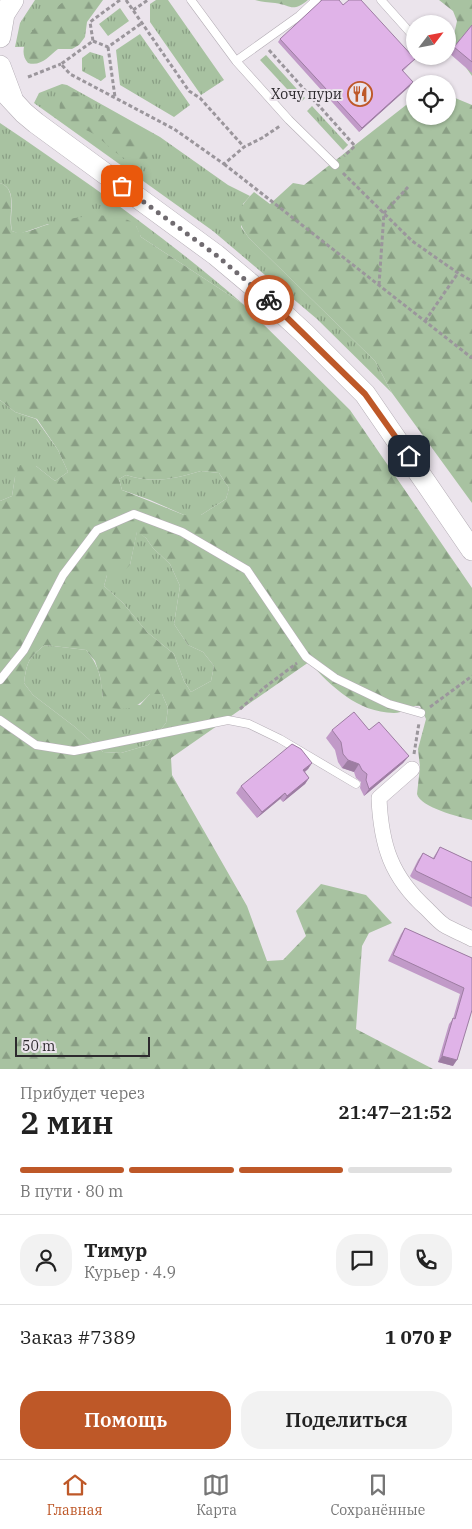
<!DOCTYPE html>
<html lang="ru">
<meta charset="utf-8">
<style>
body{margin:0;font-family:"IBM Plex Serif",serif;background:#f2f2f2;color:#222;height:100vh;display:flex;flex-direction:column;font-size:19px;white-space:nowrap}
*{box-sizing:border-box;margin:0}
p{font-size:16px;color:#767676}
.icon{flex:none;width:28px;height:28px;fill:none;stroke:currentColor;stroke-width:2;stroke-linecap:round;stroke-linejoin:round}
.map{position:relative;height:1069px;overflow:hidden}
.drawer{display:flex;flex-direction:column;background:#fff;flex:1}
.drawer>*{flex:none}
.needle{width:32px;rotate:58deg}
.fabs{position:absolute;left:406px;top:15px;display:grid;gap:10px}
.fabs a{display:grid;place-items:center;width:50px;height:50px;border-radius:50%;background:#fff;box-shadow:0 1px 4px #0004;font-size:25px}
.scale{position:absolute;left:15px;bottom:12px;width:135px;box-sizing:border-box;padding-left:5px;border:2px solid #2d2a2e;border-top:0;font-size:14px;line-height:18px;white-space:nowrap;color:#2d2a2e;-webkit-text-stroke:4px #ebe4ec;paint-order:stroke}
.pin{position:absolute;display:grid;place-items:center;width:42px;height:42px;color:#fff;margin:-21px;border-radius:10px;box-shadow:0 2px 8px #0006}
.courier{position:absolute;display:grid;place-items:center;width:50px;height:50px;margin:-25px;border:4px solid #be5828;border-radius:50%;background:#fff;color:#222;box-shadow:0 1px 6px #0007}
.head em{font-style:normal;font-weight:600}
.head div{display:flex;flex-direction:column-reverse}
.head{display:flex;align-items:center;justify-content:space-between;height:85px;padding:0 20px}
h1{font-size:32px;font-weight:600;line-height:38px}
.bar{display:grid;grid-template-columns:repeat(4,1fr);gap:8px 5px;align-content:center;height:60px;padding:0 20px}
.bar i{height:6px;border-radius:4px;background:#e0e0e0}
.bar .selected{background:#be5828}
.bar p{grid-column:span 4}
.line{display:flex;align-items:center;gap:12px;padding:0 20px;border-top:1px solid #e0e0e0}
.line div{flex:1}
.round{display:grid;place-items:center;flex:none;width:52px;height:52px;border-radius:20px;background:#f2f2f2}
.button{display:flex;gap:10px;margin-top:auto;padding:10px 20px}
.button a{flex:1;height:58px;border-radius:20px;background:#be5828;color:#fff;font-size:20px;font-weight:600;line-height:58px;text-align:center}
.button a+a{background:#f2f2f2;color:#222}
.tabs{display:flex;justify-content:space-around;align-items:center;height:70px;border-top:1px solid #e0e0e0;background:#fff;font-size:14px;color:#767676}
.tabs a{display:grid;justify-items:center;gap:2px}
.tabs .selected{color:#be5828}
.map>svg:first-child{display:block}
</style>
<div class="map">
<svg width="472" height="1069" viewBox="0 0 472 1069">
<defs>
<pattern id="grass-tufts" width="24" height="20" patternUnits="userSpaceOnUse" patternTransform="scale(1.25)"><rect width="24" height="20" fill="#a8c2a1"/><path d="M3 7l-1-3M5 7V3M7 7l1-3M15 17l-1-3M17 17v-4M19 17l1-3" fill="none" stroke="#899e84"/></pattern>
<pattern id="forest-firs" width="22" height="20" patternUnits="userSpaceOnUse" patternTransform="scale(1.25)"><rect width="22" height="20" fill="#a8c2a1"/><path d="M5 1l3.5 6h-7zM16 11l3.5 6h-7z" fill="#899e84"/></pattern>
</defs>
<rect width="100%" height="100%" fill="#ebe4ec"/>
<path fill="url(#grass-tufts)" d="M35,0H99L72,46L15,47L20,23Z
M156,0H168L224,80L201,95L150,22V4Z
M120,8L129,21L108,36L99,24Z
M140,34L190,105L174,117L120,85L116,50Z
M90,52L103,56L106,77L101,81L82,71V58Z
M266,55L305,98L300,103L260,60Z
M62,84L67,85L160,137L228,185L250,196L243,204L241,227L249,238L375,361L392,393L317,319L213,231L34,103L39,93Z
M312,106L348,145L343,150L307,111Z
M0,123C83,179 167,238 243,304L141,237L136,226L48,224L22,233H17L12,231C8,215 19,189 0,183Z
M0,400L15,412L36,419L58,450L68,472L55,481L36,466L15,477L12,496L0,501Z
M201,471L219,473L229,488L226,499L201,515H184L150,500L122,490L119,479L126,475C155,484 173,479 201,471Z
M137,531L146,538L153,548L170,564L180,586L174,624L188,645L203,652L214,666L211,681L191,692L184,681L174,654L147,632L123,603L104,586L107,575L130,565Z
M45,645L86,650C100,667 101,678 103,698L140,705L150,694H162L168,708L166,723L148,745L121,753L103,752L75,727L33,695L24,683C27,662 28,658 45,645Z"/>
<path fill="url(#forest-firs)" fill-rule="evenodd" d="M66,0H103L87,22L85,37L79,45L72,49H58C49,56 41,67 28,63C10,43 51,11 66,0Z
M255,0H308C292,13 291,5 275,3C268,2 262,2 255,0Z
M439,0H472V76L457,55L453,39L457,21L453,11Z
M71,91C79,93 89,98 93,105C95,110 95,112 99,116L110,113L116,115L135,134L148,142L152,150L150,157L140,163C120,162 108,143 92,133C85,128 76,130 70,126C57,117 55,96 71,91Z
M448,95L472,105V503L392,393L375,361L249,238C234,218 237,209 254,192L270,204L293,183L304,185L415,98V116H448Z
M0,183C19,189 7,216 12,231C23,236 35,228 46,225C67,218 120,207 136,226C138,229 140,234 141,237L243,304L350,410L472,588V820C459,817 420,807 417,794L420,767L418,749L426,719L420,706C411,704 404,713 394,713C357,712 332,687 309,662L171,758L172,775L247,906L267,961L283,960L306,936L296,911L321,884L366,895L392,923L369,933L362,946L356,1029L433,1069H0V501L12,496L15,477L20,465L36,466L55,481L68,472L58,450L37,419L15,412L0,400ZM201,471L219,473L229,488L226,499L201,515H184L122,490L119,479L126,475C155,484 173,479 201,471ZM137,532L146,538L153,548L170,564L180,586L174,624L188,645L203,652L214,666L211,681L191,692L184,681L174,654L147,632L123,603L104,586L107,575H120L130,565ZM45,645L86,650L95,661L100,676L103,698L110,708C129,711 137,708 150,694H162L168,708L166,723L148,745L121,753L103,752L75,727L33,695L24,683C27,662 28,658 45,645Z"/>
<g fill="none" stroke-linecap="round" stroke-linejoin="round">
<defs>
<path id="lane" d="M191,0L236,61L289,120L335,165
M381,0L415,38
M236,61L299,16L316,0
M0,680L24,650L63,575L97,530L134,514L182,532L247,570L306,657L335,678L389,704L421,713
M0,720L36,745L74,751L228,720L249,724L280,739L356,784"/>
<path id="street" d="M412,769L379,798C381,845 391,877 427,909C432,914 438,921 444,925C452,930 463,934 472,939"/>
<path id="secondary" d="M0,37L4,14L13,0
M0,66L12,98
M0,87L24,113L36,123L216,255L253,286L304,333L365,394L472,550"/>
</defs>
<use href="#lane" stroke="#b4adb5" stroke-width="9"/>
<use href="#street" stroke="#b4adb5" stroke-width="16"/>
<use href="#secondary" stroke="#b4adb5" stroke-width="22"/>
<path stroke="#9b969c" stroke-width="3" stroke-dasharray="4 2.5" stroke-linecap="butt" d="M120,0L90,22L93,41L61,64L70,74L174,129L224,164L244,147L262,138L280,126
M126,0L189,91L200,98L244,147
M133,10L148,0
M93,41L108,47L142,23
M108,47L115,97
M269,50L355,146L344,156
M28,77L61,64
M224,164L472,358
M343,173L412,241L458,273L472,281
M379,285L384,213L408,187
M425,321L458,273
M430,707L472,676
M240,709L265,687L297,663
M414,754L419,723"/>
<use href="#lane" stroke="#fff" stroke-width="8"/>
<use href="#street" stroke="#fff" stroke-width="15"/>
<use href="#secondary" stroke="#fff" stroke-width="21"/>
</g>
<path fill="#c19ac8" d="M343,5L415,59L403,71L410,86L359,132L278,42L280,39Z
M472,25V73L449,53Z
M332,730H369L409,756L403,763L364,796L360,788L361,782L356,778L354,772L342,768L338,762L335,750L326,738Z
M312,763L308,769L305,772L309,778L305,784L283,802L280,799L257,818L236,793L241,786Z
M440,847L472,862V907L412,878L410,876L418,860L423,853L433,858Z
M405,928L472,958L453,1066L438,1062L449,1024L453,1019L460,994L388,961L401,934Z"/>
<path fill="#9d7da2" d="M413,82L410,86L359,132L362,128Z
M409,756L403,763L364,796L369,789Z
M348,760L359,764L354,772L342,768Z
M312,763L308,769L299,776L303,770Z
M309,778L305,784L283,802L287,796Z
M285,793L280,799L257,818L262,812Z
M442,1056L457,1060L453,1066L438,1062Z"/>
<path fill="#e0b3e8" stroke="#9d7da2" d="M322,0H339L343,5L349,0H361L415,59L402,70L413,82L362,128L280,39Z
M472,25V62L454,47Z
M354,712L369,730L379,722L409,756L369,789L366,780L367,774L362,770L359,764L348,760L343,754L341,742L332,730Z
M292,744L301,749L312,763L303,770L309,778L287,796L285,793L262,812L241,786Z
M440,847L472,862V898L416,871L415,869L423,853L434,859Z
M405,928L472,958V1010L457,1060L442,1056L453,1018L455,1019L464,988L393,955Z"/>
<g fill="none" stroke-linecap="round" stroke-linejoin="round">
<path stroke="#706b70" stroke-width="5" stroke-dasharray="0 9" d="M122,186L216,255L269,300"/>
<path stroke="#be5828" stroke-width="6" d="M269,300L365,394L409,456"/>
</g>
<defs>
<symbol id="restaurant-ring" viewBox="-11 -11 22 22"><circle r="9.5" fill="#ebe4ec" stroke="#be5828" stroke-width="1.5"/><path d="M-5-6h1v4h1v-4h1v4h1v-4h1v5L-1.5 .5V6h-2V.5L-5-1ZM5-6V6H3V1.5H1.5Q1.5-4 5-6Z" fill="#be5828"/></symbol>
</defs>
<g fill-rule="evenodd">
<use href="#restaurant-ring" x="346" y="80" width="28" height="28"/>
</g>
<g text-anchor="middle" stroke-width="4" stroke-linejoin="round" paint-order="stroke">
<g font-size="14" fill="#2d2a2e" stroke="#ebe4ec" text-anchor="end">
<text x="342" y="99">Хочу пури</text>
</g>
</g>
</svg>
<div class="fabs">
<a><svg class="needle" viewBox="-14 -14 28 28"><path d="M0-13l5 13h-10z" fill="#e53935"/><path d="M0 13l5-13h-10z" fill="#767676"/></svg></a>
<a><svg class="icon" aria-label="locate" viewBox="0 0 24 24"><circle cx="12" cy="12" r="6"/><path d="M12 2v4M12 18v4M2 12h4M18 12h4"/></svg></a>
</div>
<div class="scale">50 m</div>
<div class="pin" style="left:122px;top:186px;background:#ea580c"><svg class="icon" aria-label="bag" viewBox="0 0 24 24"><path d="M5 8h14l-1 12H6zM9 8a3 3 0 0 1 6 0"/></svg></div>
<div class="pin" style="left:409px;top:456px;background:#1f2937"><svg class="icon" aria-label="home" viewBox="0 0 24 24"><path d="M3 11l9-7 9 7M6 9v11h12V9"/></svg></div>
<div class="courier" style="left:269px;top:300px"><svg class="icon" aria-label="bike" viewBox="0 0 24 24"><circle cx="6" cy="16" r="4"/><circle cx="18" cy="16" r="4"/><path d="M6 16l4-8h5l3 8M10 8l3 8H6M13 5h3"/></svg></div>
</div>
<section class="drawer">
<div class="head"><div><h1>2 мин</h1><p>Прибудет через</p></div><em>21:47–21:52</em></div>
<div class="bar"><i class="selected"></i><i class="selected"></i><i class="selected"></i><i></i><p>В пути · 80 m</p></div>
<div class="line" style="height:90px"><a class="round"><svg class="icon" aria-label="person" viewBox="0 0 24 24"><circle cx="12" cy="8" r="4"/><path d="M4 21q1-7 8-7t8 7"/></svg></a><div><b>Тимур</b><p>Курьер · 4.9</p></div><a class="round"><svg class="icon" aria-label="chat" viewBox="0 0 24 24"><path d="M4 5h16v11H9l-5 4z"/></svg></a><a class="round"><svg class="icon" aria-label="phone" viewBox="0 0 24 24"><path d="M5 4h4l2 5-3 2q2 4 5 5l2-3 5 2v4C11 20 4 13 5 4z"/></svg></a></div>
<div class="line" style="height:65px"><div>Заказ #7389</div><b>1 070 ₽</b></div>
<div class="button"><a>Помощь</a><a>Поделиться</a></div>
</section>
<nav class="tabs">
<a class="selected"><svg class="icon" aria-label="home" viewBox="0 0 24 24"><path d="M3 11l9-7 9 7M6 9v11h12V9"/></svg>Главная</a>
<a><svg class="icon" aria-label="map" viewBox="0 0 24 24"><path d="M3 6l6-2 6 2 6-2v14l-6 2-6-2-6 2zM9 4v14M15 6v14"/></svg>Карта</a>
<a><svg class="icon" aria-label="saved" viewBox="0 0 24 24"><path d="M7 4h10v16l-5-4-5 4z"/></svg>Сохранённые</a>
</nav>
